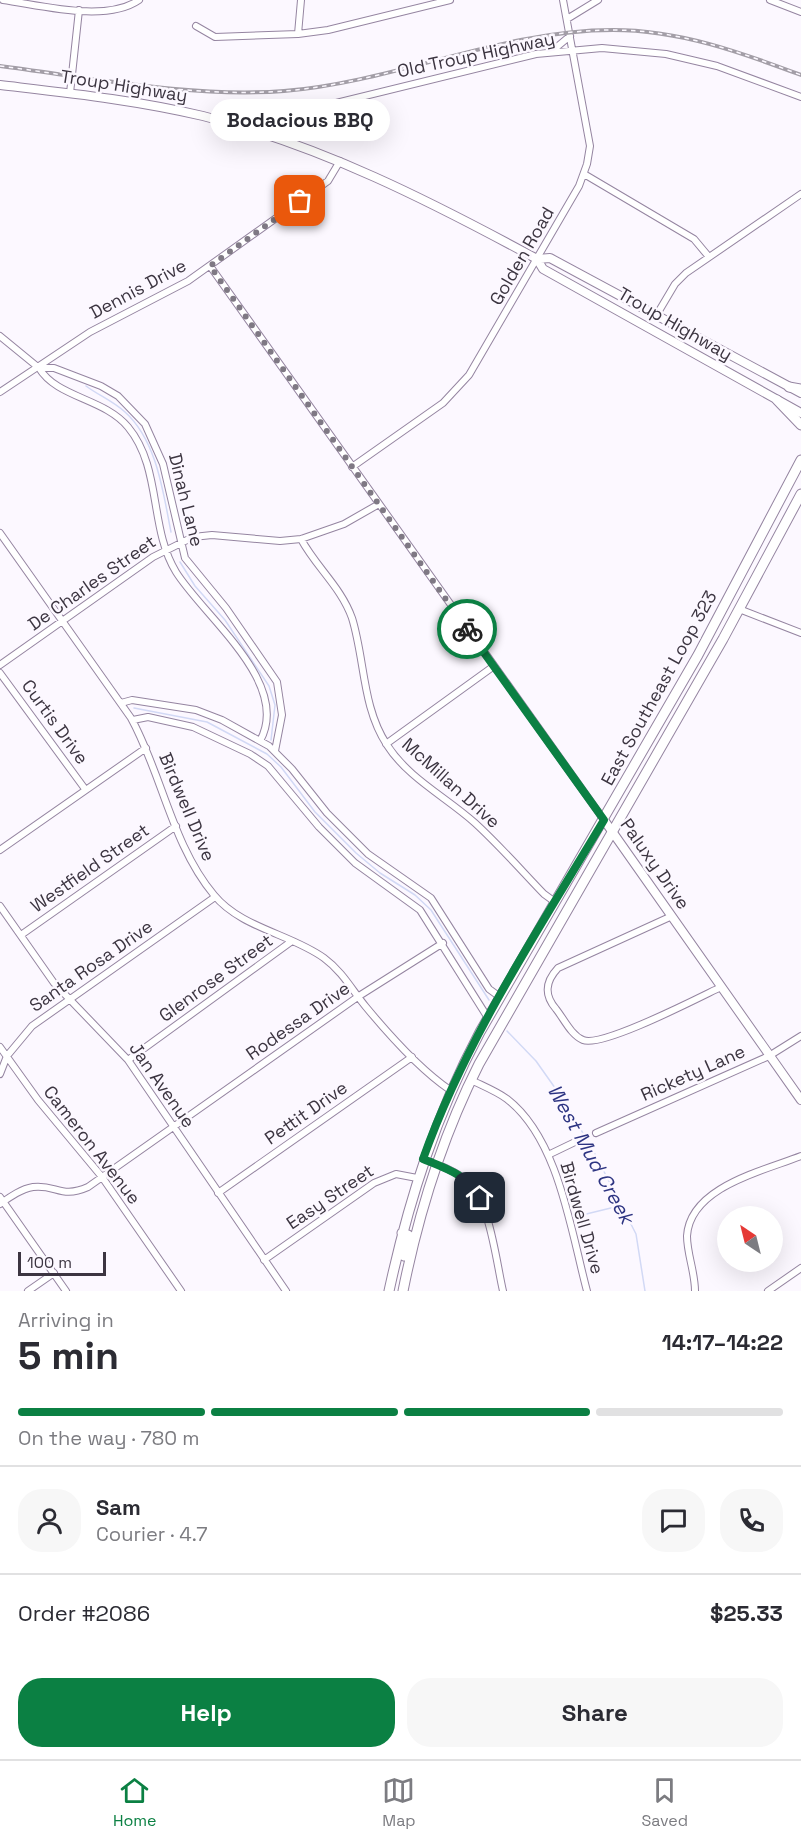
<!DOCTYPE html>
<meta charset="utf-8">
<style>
body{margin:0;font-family:"Space Grotesk",sans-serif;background:#f7f7f7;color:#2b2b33;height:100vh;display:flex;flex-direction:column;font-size:22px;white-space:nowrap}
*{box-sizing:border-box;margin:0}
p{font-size:20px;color:#7c7c81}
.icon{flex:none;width:33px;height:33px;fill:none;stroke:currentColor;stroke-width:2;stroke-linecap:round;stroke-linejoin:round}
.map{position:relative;height:1291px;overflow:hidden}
.details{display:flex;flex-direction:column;background:#fff;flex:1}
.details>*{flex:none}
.needle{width:39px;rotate:325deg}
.controls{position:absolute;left:717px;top:1206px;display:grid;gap:12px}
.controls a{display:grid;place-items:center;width:66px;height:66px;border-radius:50%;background:#fff;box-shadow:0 6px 24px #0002;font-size:30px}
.scale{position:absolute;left:18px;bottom:15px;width:88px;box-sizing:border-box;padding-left:6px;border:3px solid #3c3541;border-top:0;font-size:16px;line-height:21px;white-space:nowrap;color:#3c3541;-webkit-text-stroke:4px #fcf8ff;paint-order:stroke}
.pin{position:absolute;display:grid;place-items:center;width:51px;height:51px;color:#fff;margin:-26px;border-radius:12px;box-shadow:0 3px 9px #0006}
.courier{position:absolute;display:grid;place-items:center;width:60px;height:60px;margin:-30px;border:4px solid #0b8043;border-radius:50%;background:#fff;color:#222;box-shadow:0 2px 8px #0007}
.bubble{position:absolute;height:42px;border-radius:21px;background:#fff;box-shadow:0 6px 24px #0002;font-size:20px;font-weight:800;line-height:42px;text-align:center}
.head em{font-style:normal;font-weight:800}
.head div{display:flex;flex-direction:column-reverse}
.head{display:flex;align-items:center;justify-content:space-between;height:102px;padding:0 18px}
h1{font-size:39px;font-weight:800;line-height:45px}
.bar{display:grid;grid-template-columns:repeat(4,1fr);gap:9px 6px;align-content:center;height:72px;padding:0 18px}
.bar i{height:8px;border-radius:4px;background:#e1e1e2}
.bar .current{background:#0b8043}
.bar p{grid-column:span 4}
.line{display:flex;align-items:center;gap:15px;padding:0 18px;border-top:2px solid #e1e1e2}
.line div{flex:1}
.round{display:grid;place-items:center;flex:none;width:63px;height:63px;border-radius:24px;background:#f7f7f7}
.button{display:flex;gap:12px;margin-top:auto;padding:12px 18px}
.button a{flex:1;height:69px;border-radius:24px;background:#0b8043;color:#fff;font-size:24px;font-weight:800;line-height:69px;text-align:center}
.button a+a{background:#f7f7f7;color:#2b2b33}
.tab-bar{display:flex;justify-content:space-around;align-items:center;height:84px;border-top:2px solid #e1e1e2;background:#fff;font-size:16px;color:#7c7c81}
.tab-bar a{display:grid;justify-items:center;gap:3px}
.tab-bar .current{color:#0b8043}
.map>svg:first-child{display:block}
</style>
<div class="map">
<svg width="801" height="1291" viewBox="0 0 801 1291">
<rect width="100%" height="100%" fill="#fcf8ff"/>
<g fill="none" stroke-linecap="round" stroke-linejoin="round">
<path stroke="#d2d9f5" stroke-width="1.5" d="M86,386C98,395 113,401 125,412C157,441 163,492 171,532
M180,562L195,586L225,620L269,686L275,705L271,740
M134,708L207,722L267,754L281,767L315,812L356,853L380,873L415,895L431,910L489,1000
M507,1031L536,1061L565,1102L595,1154L636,1234L645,1291
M574,1217L619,1206"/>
<defs>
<path id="minor" d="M3,0C40,5 106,23 139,0
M770,0L801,12
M567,19L598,0
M196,26L215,37L298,34L328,30L450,0
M298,34L301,0
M552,51L570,36
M70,93L79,10
M269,135L292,117L328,105L536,54L602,48L666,54L717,66L801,97
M584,174L694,239L709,257
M210,266L604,820
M656,316L675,284L686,273L801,194
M0,336L39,368
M0,392L90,332L188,281L328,181L340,161
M352,467L443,403L469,375L579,186L587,164L590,146L563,0
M0,533L131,718C162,774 172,845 214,895C241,928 291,934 324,958C343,972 352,990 366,1007C390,1036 419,1069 450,1090
M301,539C316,567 341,587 352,618C365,660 362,707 387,745C408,778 446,797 475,823C499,845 521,870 544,894L555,902
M739,609L801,633
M0,665L153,557L193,537L212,535L280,541L301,539L344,524L379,504
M0,673L85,789
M121,703L132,700L196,710L222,720L269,746L292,769L327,813L368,854L431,898L489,989L500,997
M133,720L148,717L193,727L250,754L268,766L319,827L355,863L420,910L488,1018
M260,741C292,683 204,617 176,572C149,528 162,468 128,427C104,398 57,398 39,368H54L101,386L118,396L145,424L163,464L185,558L226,608L277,682L282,715L275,751
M386,744L494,666
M0,850L146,748
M0,906L54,983L128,1060L286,1291
M672,916L558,968C545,982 544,995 556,1009C564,1019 571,1035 583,1040C602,1048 698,998 721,987
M21,935L176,826
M0,1047L38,1100L102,1177L181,1291
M128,1060L292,941
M0,1074L7,1056L32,1026L215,897
M471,1080C483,1086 496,1091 507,1099C559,1139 571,1232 587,1291
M596,1133L769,1056L801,1036
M548,1155L575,1142
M423,1159C438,1165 454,1170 466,1180C490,1200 496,1261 503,1291
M218,1193L412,1057
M0,1197L66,1291
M0,1204C10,1197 21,1189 33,1187C56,1184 61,1199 88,1187L359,996L443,943
M264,1260L374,1183L396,1174L417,1178
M28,1291L54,1273
M695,1291C695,1272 687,1254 687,1236C690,1187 763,1171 801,1156
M768,1291L801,1268"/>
<path id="major" d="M0,85C68,93 136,100 203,116C322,146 430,201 537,259L543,269L801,413
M537,259L550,258L801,393
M604,820L801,1100"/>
<path id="highway" d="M789,387L801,389
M777,400L801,425
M402,1233L408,1235L404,1256
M389,1291C409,1199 436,1115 480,1032L698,655L801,460
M403,1291C419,1211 442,1137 479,1064L723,639L801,494"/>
</defs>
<use href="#minor" stroke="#9585a1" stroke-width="8"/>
<use href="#major" stroke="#9585a1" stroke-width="10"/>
<use href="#highway" stroke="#9585a1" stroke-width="11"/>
<use href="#minor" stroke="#fff" stroke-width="6"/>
<use href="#major" stroke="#fff" stroke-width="8"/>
<use href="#highway" stroke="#fff" stroke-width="9"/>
<defs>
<path id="rail" d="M0,66C92,78 192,98 284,91C396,82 500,30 613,30C679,30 740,52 801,75"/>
</defs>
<use href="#rail" stroke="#a39ea7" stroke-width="4"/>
<use href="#rail" stroke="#fcf8ff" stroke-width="1.5" stroke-dasharray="4.5" stroke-linecap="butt"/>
</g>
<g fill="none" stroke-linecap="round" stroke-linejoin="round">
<path stroke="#7f7984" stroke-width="6" stroke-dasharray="0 10.8" d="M300,201L210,266L467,629"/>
<path stroke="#0b8043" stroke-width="8" d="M467,629L604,820C539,929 466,1038 423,1159C445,1168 468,1175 480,1198"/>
</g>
<g text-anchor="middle" stroke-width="5" stroke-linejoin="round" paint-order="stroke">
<g font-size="18" fill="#3c3541" stroke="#fcf8ff">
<text transform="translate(476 55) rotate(-12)" y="6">Old Troup Highway</text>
<text transform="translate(124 86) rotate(9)" y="6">Troup Highway</text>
<text transform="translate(522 256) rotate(-60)" y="6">Golden Road</text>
<text transform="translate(138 289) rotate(-28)" y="6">Dennis Drive</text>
<text transform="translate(675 324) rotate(30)" y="6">Troup Highway</text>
<text transform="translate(186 500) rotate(76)" y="6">Dinah Lane</text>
<text transform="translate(92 583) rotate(-35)" y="6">De Charles Street</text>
<text transform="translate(659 688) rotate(-61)" y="6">East Southeast Loop 323</text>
<text transform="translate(55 722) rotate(54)" y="6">Curtis Drive</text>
<text transform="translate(451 783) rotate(42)" y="6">McMillan Drive</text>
<text transform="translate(187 807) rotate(67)" y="6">Birdwell Drive</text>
<text transform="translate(655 864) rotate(55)" y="6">Paluxy Drive</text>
<text transform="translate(90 868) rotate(-35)" y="6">Westfield Street</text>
<text transform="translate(91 966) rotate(-35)" y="6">Santa Rosa Drive</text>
<text transform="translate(216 978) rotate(-36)" y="6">Glenrose Street</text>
<text transform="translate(298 1021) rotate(-35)" y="6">Rodessa Drive</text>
<text transform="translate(693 1073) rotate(-24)" y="6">Rickety Lane</text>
<text transform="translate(162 1085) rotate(55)" y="6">Jan Avenue</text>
<text transform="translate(306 1113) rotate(-35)" y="6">Pettit Drive</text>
<text transform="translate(92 1145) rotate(52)" y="6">Cameron Avenue</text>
<text transform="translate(330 1197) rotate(-34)" y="6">Easy Street</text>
<text transform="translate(582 1218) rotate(74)" y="6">Birdwell Drive</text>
</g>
<g font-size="20" font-style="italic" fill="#2d3482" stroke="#fcf8ff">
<text transform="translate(591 1154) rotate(61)" y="7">West Mud Creek</text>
</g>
</g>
</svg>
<div class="controls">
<a><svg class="needle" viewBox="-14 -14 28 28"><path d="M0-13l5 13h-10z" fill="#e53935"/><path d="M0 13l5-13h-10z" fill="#7c7c81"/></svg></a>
</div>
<div class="scale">100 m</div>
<div class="pin" style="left:300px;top:201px;background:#ea580c"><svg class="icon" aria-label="bag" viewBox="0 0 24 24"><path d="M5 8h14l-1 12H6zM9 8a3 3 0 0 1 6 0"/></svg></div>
<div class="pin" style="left:480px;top:1198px;background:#1f2937"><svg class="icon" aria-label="home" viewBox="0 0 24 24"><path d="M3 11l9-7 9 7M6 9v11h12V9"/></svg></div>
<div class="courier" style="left:467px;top:629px"><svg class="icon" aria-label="bike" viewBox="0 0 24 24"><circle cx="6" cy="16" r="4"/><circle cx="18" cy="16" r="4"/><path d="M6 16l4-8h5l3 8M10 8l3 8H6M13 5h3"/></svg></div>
<div class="bubble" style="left:210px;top:99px;width:180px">Bodacious BBQ</div>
</div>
<section class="details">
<div class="head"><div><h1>5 min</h1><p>Arriving in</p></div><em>14:17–14:22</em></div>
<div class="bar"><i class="current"></i><i class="current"></i><i class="current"></i><i></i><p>On the way · 780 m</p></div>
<div class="line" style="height:108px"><a class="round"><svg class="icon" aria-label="person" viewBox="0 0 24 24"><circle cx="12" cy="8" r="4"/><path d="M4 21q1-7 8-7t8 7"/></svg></a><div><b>Sam</b><p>Courier · 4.7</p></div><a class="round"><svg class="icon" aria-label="chat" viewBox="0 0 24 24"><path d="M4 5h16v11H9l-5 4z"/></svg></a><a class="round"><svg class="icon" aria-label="phone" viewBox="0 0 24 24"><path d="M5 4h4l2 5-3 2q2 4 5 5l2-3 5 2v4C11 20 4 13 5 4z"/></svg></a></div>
<div class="line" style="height:78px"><div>Order #2086</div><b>$25.33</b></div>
<div class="button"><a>Help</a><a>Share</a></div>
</section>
<nav class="tab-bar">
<a class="current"><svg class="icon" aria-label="home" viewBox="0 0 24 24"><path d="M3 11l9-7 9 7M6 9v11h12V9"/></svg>Home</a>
<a><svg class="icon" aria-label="map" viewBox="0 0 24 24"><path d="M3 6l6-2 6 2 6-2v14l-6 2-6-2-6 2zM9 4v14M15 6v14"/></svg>Map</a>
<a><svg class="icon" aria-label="saved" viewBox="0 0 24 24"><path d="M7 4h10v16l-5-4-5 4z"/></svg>Saved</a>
</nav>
